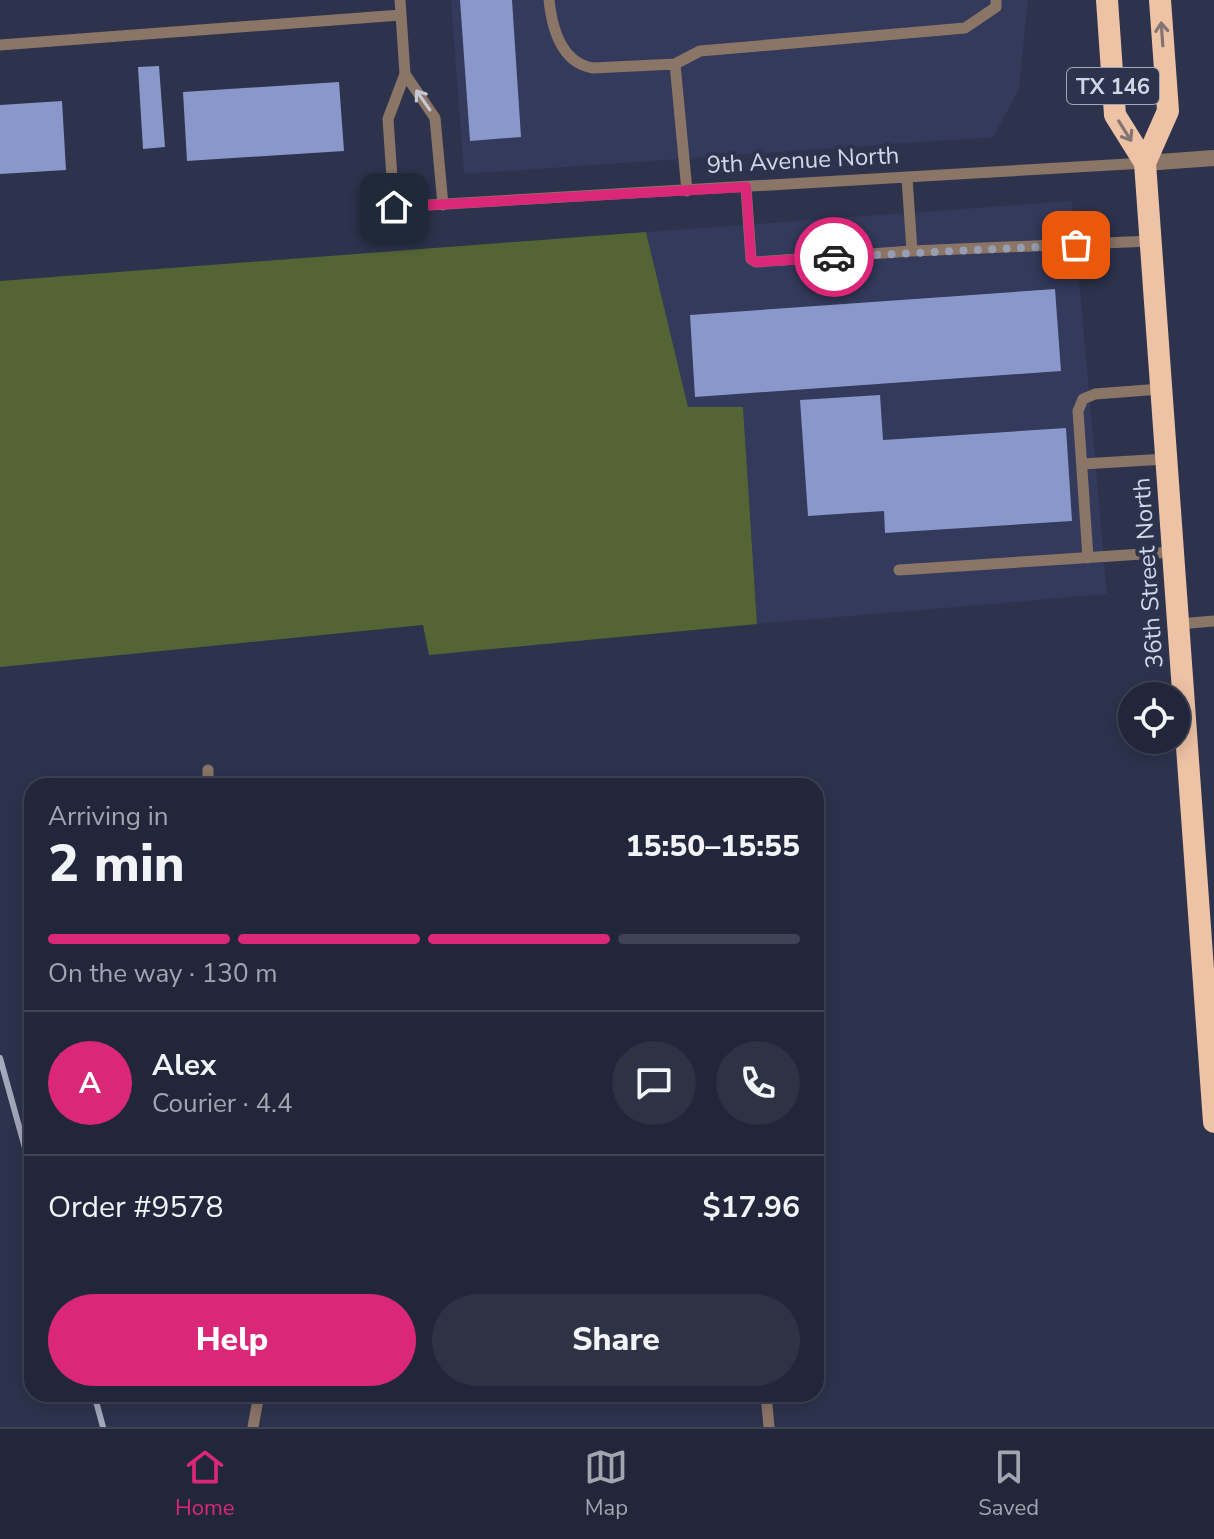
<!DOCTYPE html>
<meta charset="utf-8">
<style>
body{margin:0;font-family:"Nunito Sans",sans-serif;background:#2e3245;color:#f1f3f6;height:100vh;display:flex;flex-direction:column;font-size:30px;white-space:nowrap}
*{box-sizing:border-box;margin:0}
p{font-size:26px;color:#a2a5af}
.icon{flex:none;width:44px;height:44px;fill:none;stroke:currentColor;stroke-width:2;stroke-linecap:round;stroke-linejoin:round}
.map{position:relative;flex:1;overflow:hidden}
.details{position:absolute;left:24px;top:778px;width:800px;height:624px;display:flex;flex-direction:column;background:#22263a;border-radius:24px;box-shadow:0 4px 20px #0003,0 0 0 2px #3f4354}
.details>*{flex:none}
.fabs{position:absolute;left:1118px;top:682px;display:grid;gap:16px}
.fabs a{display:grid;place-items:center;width:72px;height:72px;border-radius:50%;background:#22263a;box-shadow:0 4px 20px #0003,0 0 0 2px #3f4354;font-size:40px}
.pin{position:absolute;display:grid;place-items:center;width:68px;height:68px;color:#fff;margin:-34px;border-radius:16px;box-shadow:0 4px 12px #0006}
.courier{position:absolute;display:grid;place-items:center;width:80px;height:80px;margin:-40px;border:6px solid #db2777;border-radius:50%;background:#fff;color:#222;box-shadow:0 2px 10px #0007}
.summary em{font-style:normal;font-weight:800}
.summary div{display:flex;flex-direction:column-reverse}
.summary{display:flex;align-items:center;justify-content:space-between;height:136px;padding:0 24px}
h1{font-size:52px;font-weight:800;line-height:60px}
.bar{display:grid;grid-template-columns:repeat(4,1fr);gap:12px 8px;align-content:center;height:96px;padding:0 24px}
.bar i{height:10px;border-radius:6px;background:#3f4354}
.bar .current{background:#db2777}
.bar p{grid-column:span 4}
.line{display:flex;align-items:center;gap:20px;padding:0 24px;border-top:2px solid #3f4354}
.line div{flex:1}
.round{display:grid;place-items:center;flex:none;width:84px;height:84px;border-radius:42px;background:#2e3245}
.button{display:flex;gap:16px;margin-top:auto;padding:16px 24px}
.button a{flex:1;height:92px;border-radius:48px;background:#db2777;color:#fff;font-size:32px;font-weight:800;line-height:92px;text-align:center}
.button a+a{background:#2e3245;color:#f1f3f6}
.dock{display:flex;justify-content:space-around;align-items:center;height:112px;border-top:2px solid #3f4354;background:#22263a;font-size:22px;color:#a2a5af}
.dock a{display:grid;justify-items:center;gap:4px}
.dock .current{color:#db2777}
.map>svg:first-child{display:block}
</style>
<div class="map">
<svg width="1214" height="1427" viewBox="0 0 1214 1427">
<rect width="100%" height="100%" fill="#2d334d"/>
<path fill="#333a5b" d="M451,0H1028L1019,89L993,137L464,174Z
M1072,201L1107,594L757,624L743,407H688L646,232Z"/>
<path fill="#546435" d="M646,232L688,407H743L757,624L429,655L423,625L0,667V281Z"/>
<path fill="#8a97ca" d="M460,0H512L521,137L470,141Z
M159,66L165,147L143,149L138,67Z
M339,82L344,151L187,161L183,92Z
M62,101L66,170L0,174V105Z
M1055,289L1061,371L695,397L690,315Z
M880,395L883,440L1066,428L1072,521L885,533L884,511L808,516L800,400Z"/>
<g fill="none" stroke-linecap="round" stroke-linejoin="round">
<path stroke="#8b7567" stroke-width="11" d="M400,0L405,74L388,119L394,207L1145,163
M549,0C552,28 561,63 593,68L675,64L700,51L965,28L996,7V0
M0,45L401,15
M675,64L687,191
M405,74L435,118L443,205
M746,187L751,259L756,262L912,251L907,178
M912,251L1151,241
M1082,464L1166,459
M1088,558L1078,411L1083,399L1095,394L1161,389
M899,570L1173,552
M1178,624L1214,621
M208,786V770
M766,1394L769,1427
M253,1427L259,1394"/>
<path stroke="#8b7567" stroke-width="16" d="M1145,163L1214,158"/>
<path stroke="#eec2a5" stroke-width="22" d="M1107,0L1115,115L1145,163
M1160,0L1168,111L1145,163L1214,1122"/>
<path stroke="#a4a9bc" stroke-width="6" d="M0,1058L32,1173
M94,1394L103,1427"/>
</g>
<defs><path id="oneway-shaft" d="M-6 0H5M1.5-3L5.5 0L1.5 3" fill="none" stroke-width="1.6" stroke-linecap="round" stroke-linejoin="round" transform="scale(2)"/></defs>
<g stroke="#847375">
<use href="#oneway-shaft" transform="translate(1162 34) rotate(-94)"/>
<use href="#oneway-shaft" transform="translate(1125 131) rotate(58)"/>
</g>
<use stroke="#c7c8d5" href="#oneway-shaft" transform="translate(423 100) rotate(-125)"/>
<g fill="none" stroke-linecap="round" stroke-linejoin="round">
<path stroke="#989eb2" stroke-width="8" stroke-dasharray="0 14.4" d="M834,257L1076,245"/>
<path stroke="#db2777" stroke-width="10" d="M394,207L746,187L751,259L756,262L834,257"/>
</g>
<g text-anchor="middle" stroke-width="8" stroke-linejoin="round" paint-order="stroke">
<rect fill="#2d334d" stroke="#a0a6ba" stroke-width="2" x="1067" y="68" width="92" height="36" rx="6"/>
<g font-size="22" font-weight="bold" fill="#d2d7e8">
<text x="1113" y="94">TX 146</text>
</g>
<g font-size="24" fill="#d2d7e8" stroke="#2d334d">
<text transform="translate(803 160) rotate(-3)" y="8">9th Avenue North</text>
<text transform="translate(1148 573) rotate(-94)" y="8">36th Street North</text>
</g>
</g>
</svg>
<div class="fabs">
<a><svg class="icon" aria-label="locate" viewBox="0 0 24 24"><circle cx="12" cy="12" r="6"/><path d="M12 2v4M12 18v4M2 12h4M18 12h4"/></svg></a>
</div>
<div class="pin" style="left:1076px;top:245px;background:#ea580c"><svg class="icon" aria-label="bag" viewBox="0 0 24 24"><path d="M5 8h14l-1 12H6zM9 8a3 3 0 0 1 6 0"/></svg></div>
<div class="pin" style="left:394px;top:207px;background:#1f2937"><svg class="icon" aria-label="home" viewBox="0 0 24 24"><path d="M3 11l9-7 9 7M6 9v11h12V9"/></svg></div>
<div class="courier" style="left:834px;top:257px"><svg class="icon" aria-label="car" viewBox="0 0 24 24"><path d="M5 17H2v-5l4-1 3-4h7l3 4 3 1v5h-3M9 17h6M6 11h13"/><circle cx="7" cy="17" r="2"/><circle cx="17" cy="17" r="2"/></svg></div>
<section class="details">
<div class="summary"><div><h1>2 min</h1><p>Arriving in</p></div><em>15:50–15:55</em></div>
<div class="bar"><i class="current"></i><i class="current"></i><i class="current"></i><i></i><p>On the way · 130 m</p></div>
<div class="line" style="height:144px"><b class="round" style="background:#db2777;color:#fff">A</b><div><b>Alex</b><p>Courier · 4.4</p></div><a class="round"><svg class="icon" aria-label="chat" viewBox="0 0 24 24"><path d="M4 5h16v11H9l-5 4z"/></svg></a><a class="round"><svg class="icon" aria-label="phone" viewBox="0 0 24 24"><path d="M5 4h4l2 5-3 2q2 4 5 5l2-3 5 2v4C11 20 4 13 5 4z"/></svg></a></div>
<div class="line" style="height:104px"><div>Order #9578</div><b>$17.96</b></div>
<div class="button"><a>Help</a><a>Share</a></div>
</section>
</div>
<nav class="dock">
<a class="current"><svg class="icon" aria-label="home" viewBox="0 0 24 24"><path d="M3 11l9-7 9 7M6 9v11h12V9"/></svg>Home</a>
<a><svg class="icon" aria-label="map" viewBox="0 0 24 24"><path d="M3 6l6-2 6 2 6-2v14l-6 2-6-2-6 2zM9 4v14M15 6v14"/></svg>Map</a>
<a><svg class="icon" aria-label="saved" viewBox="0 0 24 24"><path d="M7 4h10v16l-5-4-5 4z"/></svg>Saved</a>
</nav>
